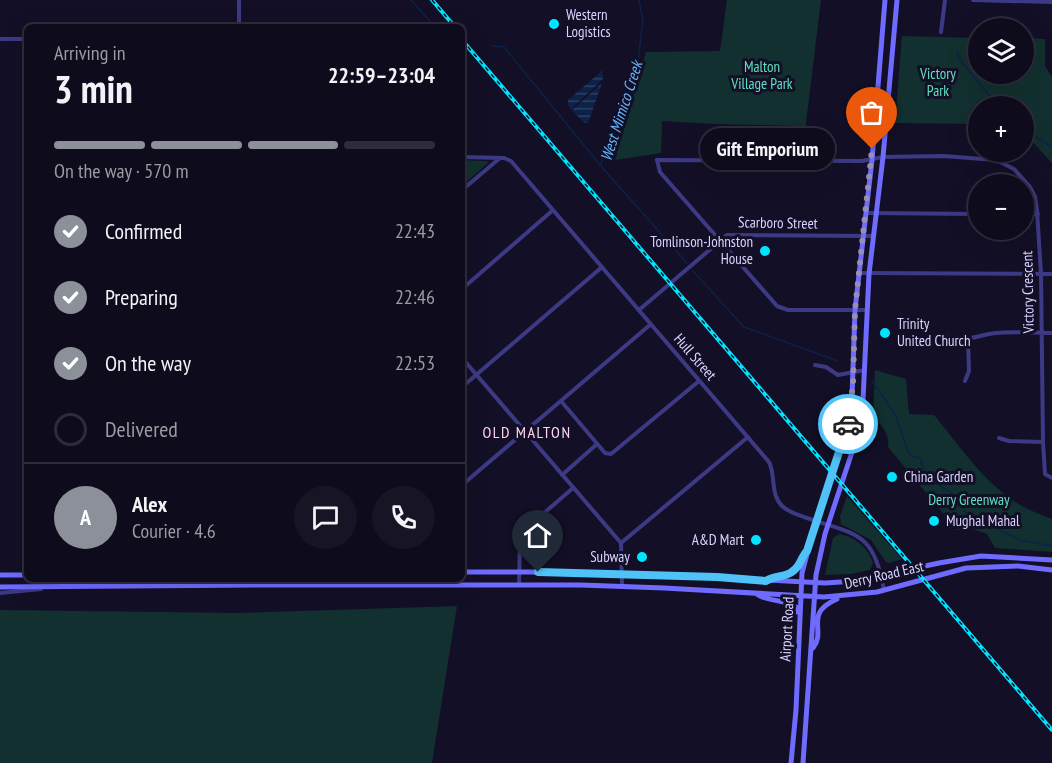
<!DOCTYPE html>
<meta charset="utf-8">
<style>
body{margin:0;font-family:"PT Sans Narrow",sans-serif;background:#171425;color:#f1f3f6;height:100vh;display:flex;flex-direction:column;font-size:22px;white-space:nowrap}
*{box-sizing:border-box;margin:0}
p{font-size:20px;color:#9b9ba3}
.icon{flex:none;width:33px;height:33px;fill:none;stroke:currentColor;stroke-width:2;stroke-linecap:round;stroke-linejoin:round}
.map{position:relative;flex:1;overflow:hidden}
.sheet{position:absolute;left:24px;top:24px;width:441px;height:558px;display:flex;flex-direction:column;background:#0e0b1c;border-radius:9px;box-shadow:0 6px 24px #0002,0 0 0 2px #2e2b3b}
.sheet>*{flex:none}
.tools{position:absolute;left:968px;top:18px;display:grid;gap:12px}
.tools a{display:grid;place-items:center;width:66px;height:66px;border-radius:50%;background:#0e0b1c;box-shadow:0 6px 24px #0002,0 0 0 2px #2e2b3b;font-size:30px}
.pin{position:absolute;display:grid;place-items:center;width:51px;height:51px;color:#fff;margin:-62px -26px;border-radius:50% 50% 50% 0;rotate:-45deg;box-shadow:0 0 6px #0007}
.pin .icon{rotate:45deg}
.courier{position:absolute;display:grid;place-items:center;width:60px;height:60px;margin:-30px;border:4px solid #4fc3f7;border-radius:50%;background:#fff;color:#222;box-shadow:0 2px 8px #0007}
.bubble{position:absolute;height:42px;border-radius:21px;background:#0e0b1c;box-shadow:0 6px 24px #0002,0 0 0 2px #2e2b3b;font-size:20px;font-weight:600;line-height:42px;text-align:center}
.head em{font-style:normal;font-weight:600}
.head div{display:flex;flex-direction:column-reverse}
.head{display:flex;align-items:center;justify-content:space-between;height:102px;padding:0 30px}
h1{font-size:39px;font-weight:600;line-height:45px}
.bar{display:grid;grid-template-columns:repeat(4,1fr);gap:9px 6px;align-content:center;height:72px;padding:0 30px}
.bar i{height:8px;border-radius:4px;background:#2e2b3b}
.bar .on{background:#8c9099}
.bar p{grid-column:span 4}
.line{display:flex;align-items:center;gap:15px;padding:0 30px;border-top:2px solid #2e2b3b}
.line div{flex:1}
.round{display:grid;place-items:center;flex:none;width:63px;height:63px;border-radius:32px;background:#171425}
ol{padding:0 30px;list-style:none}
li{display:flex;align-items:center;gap:18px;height:66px}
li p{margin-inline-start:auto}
li .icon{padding:6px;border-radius:50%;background:#8c9099;color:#fff;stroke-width:4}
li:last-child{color:#9b9ba3}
li i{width:33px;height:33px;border:3px solid #2e2b3b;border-radius:50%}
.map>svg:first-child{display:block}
</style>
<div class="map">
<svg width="1052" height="763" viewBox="0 0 1052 763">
<defs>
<pattern id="water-rules" width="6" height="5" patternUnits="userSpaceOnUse" patternTransform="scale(1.5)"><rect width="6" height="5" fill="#0c2248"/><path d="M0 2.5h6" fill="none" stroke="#2f4163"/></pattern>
</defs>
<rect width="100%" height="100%" fill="#130f26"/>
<path fill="#12302f" d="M727,0H821L802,156H799L801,126L715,124L662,121L661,153L615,160L646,52L720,51Z
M902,36L978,38V74H1023V38L1045,39V66L1052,77V163L1029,138L1023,135V106H978V124L895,123Z
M462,160L487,161L488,163L462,186Z
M875,370L906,379L909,414L934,415C960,446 986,486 1022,506C1031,511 1042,515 1052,519V552L995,548L987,534L973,529L957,530L888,447C890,434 882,426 873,416Z
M847,496L902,559L889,563L886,562L871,540L841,524L840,516Z
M839,534C855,537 868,547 873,563L870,570L850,574L825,575L833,538Z
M457,606L432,763H0V610L237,613Z"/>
<path fill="url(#water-rules)" d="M602,71L603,79L571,109L568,105V100Z
M602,83L588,123H584L572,110Z"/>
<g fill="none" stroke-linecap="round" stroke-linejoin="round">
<path stroke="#0c2248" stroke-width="1.5" d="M411,0L435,27
M492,46L504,47L600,165L687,263
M957,51L959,59L998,106
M1023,129L1052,147
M601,164L638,60L643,21L639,0
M693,271L744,327L838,361
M872,381L895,414L908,451L911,456L920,458C928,489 941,481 958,499C964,505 964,514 970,520L989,518L992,526L1020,540L1052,546"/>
<path stroke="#3d3a85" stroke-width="4" d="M239,0V27
M973,0L1052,2
M941,32L945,0
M0,39H27
M462,157L504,158L511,161L769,462C776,476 770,494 782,506C788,512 798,515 807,518C857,535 874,532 884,590
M462,190L500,158
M866,213L978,214
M1023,214H1038
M859,273L1052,274
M462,289L553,210
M639,310L727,235L873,236
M866,310H788L777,306L660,172L657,160L862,161L883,157L943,156L996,160L1014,169L1030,187L1035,197L1037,210L1041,274L1043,442L1045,474L1052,478
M941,335C966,344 972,336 996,333C1014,331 1034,333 1052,333
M462,358L621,543L622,586
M815,365L826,367L838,375L865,370
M965,381L969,371L968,340
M462,387L602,267
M561,401L605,453L611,454L699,381
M999,438L1009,441L1043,442
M562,475L597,444
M462,485L651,324
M621,543L748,437
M376,585V579
M519,585L520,539L522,532L573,488
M0,593L41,589"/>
<path stroke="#6f6bff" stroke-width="5" d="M462,572H556L693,576L825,583L856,581L939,563L981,556L1052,560
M0,575H27
M766,581C785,568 789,585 804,554
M0,587L264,585H581L664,588L824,597L877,592L966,568L1018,566L1052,570
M757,594C764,601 783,599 796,607L797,612
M813,648C827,630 803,614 837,599
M791,763L796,710L802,573L813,532L845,437L852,397L855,310L872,160L885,0
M803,763L816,575L825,534L857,437L863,400L869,274L883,157L897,0"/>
<defs>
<path id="rail" d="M432,0L455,27
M462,40L1052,730"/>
</defs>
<use href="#rail" stroke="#00e5ff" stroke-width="4"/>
<use href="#rail" stroke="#130f26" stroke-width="1.5" stroke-dasharray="4.5" stroke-linecap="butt"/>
</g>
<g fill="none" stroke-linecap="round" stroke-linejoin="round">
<path stroke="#948fb3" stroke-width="6" stroke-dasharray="0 10.8" d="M848,424L853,384L855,310L872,149"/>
<path stroke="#4fc3f7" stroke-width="8" d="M538,572L717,577L766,581C775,575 785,578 793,571C801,566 801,557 807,551L848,424"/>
</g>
<g fill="#00e5ff" stroke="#130f26" stroke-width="2">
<circle cx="554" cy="24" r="6"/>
<circle cx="765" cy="251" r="6"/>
<circle cx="885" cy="333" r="6"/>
<circle cx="892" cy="477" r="6"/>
<circle cx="934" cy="521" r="6"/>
<circle cx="756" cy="540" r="6"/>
<circle cx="642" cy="557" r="6"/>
</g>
<g text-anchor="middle" stroke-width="6" stroke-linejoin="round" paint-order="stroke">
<g font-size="15" fill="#d9d4ff" stroke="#130f26" text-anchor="start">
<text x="566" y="20">Western<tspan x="566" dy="17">Logistics</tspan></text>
<text x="753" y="247" text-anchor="end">Tomlinson-Johnston<tspan x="753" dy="17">House</tspan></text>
<text x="897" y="329">Trinity<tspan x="897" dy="17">United Church</tspan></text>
<text x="904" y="482">China Garden</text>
<text x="946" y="526">Mughal Mahal</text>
<text x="744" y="545" text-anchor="end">A&amp;D Mart</text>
<text x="630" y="562" text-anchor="end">Subway</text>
</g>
<g font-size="15" fill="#5fe0c0" stroke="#130f26">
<text x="762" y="72">Malton<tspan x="762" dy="17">Village Park</tspan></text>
<text x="938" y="79">Victory<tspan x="938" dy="17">Park</tspan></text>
<text x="969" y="505">Derry Greenway</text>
</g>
<g font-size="15" fill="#d9d4ff" stroke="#130f26">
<text transform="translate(778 223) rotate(1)" y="5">Scarboro Street</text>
<text transform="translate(1028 292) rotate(-91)" y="5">Victory Crescent</text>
<text transform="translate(695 357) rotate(49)" y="5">Hull Street</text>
<text transform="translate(884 575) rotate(-13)" y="5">Derry Road East</text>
<text transform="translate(787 629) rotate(-87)" y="5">Airport Road</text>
</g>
<g font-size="16" font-style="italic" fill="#62b6ff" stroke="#130f26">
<text transform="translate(621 111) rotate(-72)" y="6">West Mimico Creek</text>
</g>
<g font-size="16" letter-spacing="1.5" fill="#ffd6f0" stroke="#130f26">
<text x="527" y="438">OLD MALTON</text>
</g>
</g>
</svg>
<div class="tools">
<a><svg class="icon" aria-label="layers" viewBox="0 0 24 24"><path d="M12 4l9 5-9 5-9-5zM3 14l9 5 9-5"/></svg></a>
<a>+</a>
<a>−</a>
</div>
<div class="pin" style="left:872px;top:149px;background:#ea580c"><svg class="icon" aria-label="bag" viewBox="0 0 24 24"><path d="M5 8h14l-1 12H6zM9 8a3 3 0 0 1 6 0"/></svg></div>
<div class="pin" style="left:538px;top:572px;background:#1f2937"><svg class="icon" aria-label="home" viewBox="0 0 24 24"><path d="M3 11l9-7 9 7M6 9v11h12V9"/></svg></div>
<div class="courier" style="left:848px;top:424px"><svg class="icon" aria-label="car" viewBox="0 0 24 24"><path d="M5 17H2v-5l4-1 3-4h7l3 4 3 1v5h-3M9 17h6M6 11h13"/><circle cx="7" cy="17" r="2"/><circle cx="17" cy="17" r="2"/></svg></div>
<div class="bubble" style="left:700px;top:128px;width:135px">Gift Emporium</div>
<section class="sheet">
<div class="head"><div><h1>3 min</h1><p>Arriving in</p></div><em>22:59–23:04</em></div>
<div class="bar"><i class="on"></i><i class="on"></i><i class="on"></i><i></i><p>On the way · 570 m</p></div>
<ol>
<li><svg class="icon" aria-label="check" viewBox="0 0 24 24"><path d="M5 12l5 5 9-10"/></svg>Confirmed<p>22:43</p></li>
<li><svg class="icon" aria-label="check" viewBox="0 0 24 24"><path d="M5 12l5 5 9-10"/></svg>Preparing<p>22:46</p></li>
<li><svg class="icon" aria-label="check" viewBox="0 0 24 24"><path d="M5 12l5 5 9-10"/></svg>On the way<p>22:53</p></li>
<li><i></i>Delivered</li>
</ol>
<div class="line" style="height:108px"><b class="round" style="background:#8c9099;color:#fff">A</b><div><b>Alex</b><p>Courier · 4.6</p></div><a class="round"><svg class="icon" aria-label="chat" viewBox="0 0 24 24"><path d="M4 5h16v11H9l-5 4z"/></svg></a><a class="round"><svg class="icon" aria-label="phone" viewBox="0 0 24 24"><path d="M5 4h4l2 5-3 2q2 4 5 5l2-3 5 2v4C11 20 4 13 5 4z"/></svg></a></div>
</section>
</div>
